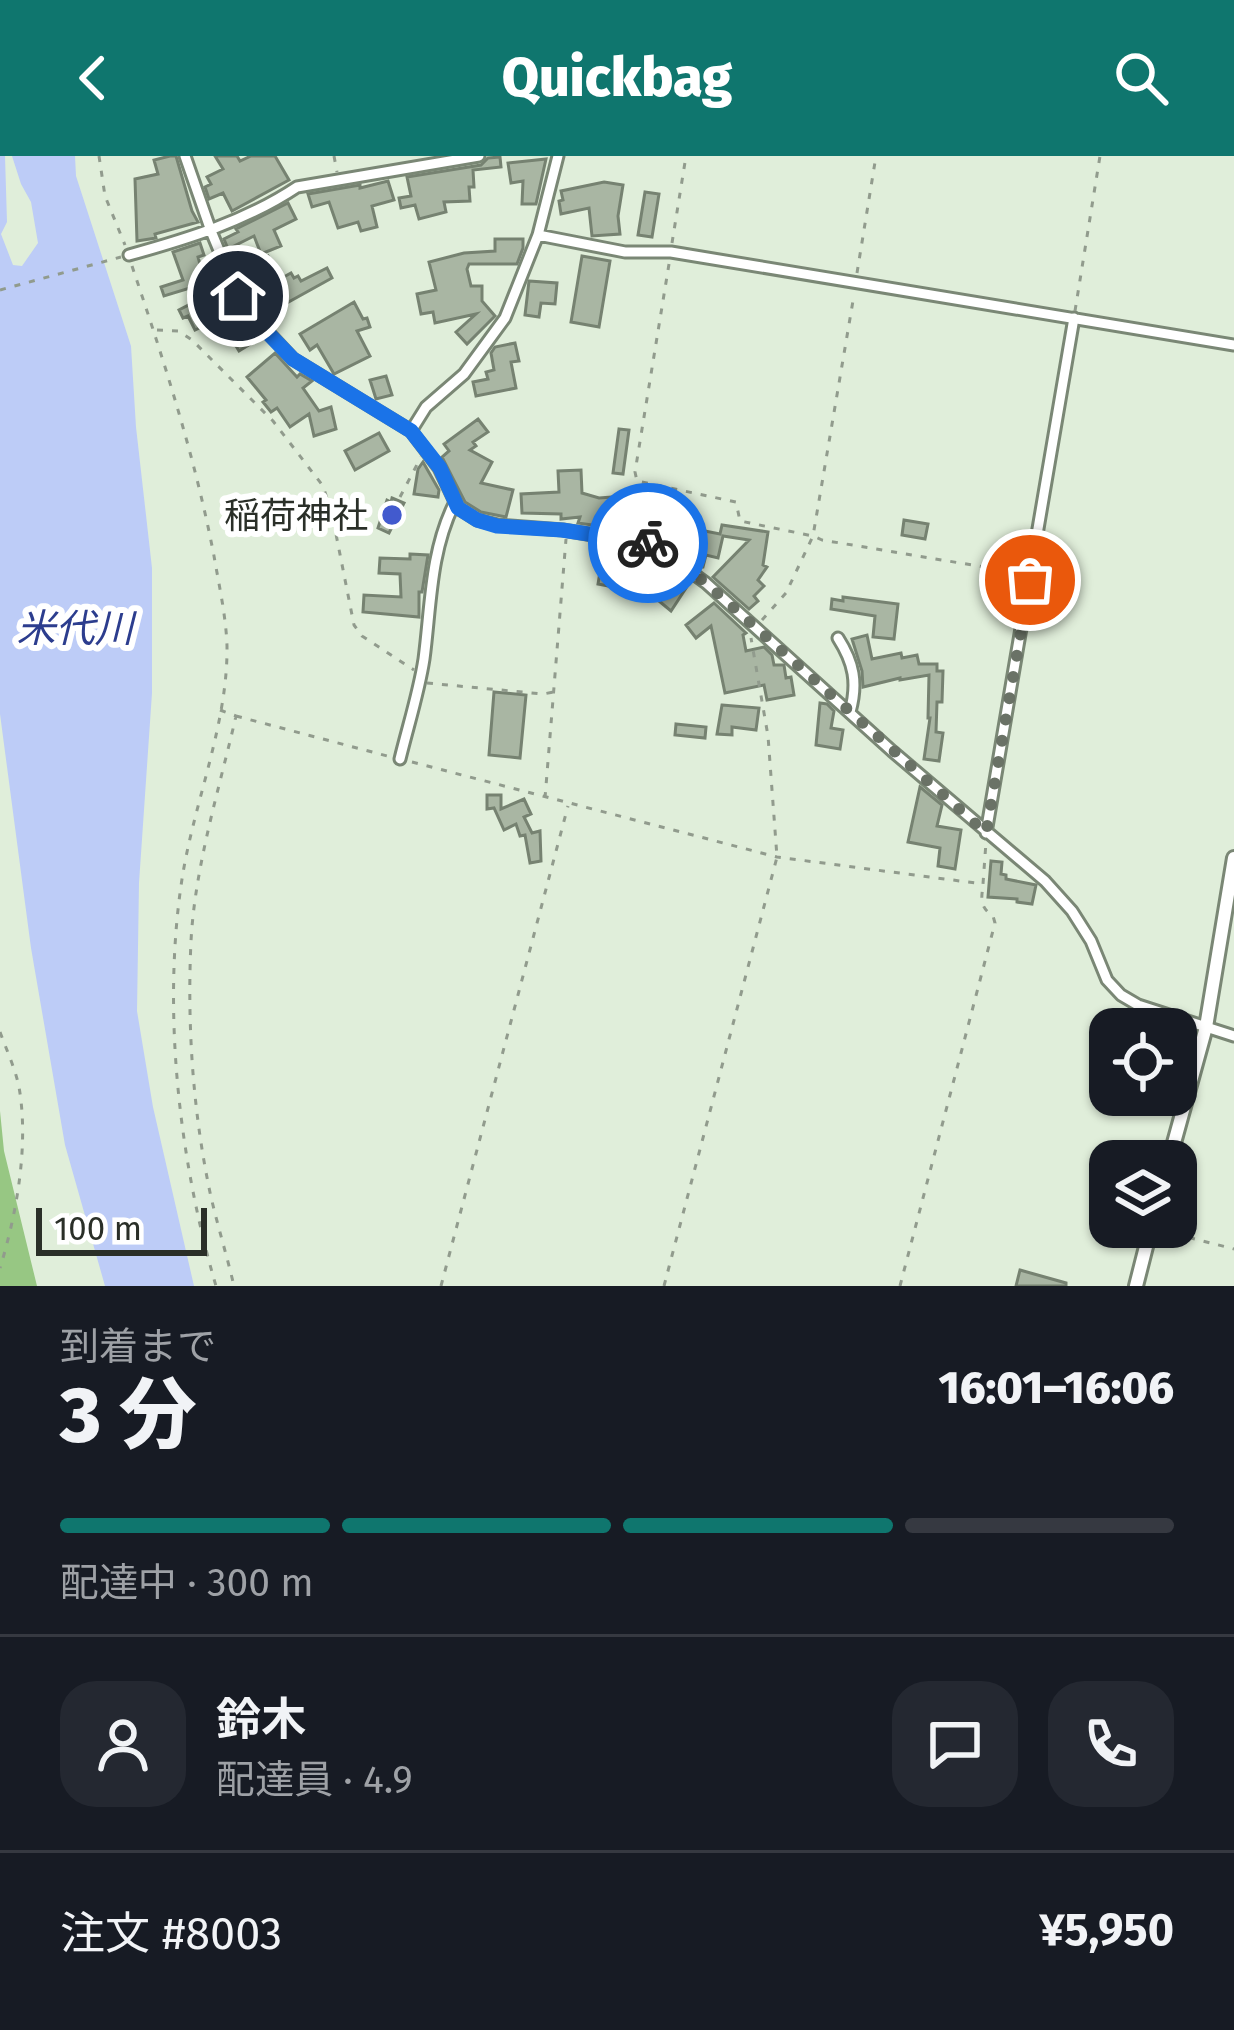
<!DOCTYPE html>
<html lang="ja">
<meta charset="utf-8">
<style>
body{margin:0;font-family:"Fira Sans","Noto Sans JP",sans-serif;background:#242831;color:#f1f3f6;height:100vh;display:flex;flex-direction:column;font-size:45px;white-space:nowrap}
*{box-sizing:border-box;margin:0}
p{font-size:39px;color:#9ea1a6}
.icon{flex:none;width:66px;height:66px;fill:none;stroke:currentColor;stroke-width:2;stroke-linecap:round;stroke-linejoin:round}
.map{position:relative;height:1130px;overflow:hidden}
.drawer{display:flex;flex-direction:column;background:#171b24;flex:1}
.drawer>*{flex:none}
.buttons{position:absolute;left:1089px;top:852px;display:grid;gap:24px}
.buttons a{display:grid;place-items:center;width:108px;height:108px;border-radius:24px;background:#171b24;box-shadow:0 3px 9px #0004;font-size:60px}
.scale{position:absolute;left:36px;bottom:30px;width:171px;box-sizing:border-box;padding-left:12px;border:6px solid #2a2f28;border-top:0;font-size:33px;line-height:42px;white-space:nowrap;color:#2a2f28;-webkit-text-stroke:9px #fff;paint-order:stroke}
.pin{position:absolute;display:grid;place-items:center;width:102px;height:102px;color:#fff;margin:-51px;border:6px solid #fff;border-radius:50%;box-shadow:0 3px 12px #0007}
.courier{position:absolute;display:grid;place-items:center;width:120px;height:120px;margin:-60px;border:9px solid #1a73e8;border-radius:50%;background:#fff;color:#222;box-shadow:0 3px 15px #0007}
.head em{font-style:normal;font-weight:800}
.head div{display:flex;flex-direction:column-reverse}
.head{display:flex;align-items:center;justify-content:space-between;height:204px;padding:0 60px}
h1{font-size:78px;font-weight:800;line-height:90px}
.bar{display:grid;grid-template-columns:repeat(4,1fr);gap:18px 12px;align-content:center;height:144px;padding:0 60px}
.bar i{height:15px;border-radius:9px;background:#363941}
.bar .selected{background:#0f766e}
.bar p{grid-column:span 4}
.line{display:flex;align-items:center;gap:30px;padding:0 60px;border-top:3px solid #363941}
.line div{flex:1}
.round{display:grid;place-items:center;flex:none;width:126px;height:126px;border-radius:36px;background:#242831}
header{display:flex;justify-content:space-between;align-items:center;height:156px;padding:0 60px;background:#0f766e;color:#fff;font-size:54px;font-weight:800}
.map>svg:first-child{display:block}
</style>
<header><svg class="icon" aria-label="back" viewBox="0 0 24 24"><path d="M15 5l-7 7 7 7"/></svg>Quickbag<svg class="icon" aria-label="search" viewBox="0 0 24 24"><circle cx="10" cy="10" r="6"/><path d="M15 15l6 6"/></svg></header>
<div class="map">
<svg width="1234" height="1130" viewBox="0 0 1234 1130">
<rect width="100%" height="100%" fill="#e0eeda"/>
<path fill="#97c783" d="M0,955L4,995L37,1130H0Z"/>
<path fill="#bdccf7" d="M0,0H5L7,66L1,78L13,109L22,110L38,87L31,46L21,28L12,0H75L76,20L131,190L136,271L152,412V537L139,727L137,855L153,951L194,1130H105L65,989L31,792L0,558Z"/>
<path fill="#a9b6a3" stroke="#768271" stroke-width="3" d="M170,0H176L192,55L198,66L155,78L156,82L137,85L135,23L158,18L154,4Z
M215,0H237L240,5L251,0H275L289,24L232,55L223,37L209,43L205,31L211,28L207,21L223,13Z
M500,1L501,11L473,14L474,31H469L470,45L444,46L446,56L419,63L415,49L401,52L399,42L411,40L407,21L481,9L488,2Z
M546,3L536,48H522L523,25L511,27L508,7Z
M388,25L394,44L372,50L377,71L361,75L358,66L338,72L329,46L312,51L308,38L360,29V32Z
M604,26L623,29L618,60L620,78L592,80L589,52L561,58L559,45L563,44L561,35Z
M645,36L659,38L652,81L638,79Z
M288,47L296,63L274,74L281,90L261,98L254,80L228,93L224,83L238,76L236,73Z
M495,83H523V92L517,108H469L467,113L471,130H482V145L495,160L467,188L456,176L476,158L435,167L433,156L421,158L417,138L436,134L429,106L464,97L495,95Z
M200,87L204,99L198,101L203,119L210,117L213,125L164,140L161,131L183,124L173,96Z
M268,100L280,123L291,117L294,122L298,120L301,125L327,112L332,122L265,159L256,148L260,146L253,131L245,134L242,126L253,121L248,111Z
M582,100L610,105L599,171L571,166Z
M529,125L557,127L555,148L541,147L539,161L525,159Z
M216,135L217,138L224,135L257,178L254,180L257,184L239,195L228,177L222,180L214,165L195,174L188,160L183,162L179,154Z
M354,146L363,163L367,162L370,171L357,175L370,200L334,218L317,189L310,194L300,178Z
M515,187L519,205L511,206L516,232L476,240L473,226L488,223L486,216L494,214L491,197L495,191Z
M275,197L297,221L300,218L312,225L303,232L319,255L331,251L336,273L314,280L309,258L290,271L277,252L271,256L263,246L266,244L247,221Z
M386,220L392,239L376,243L370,224Z
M478,263L488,276L473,286L476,290L470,294L492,306L481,327L513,334L506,361L481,356L465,346L442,301L449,295L444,288Z
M619,273L629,274L623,318L613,317Z
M379,277L389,295L355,314L345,295Z
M423,306L439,334L438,341L414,338L418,313Z
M581,314L582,337L599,342L625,340V335H633L634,340H639L641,376L578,367L580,361L561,363V358L522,357L521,338L559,336L558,315Z
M660,330L668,333L659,364L687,369L686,376L704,379L705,375L720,378L722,369L768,376L763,409L767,411L758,424L764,430L754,440L758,445L749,453L713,421L749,384L723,380L718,402L706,399L703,411H699L680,397L681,385L663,381L664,375L647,376Z
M392,342L404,347L389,377L378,372L387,344L391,346Z
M904,364L928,368L925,383L902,379Z
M410,398L428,399L422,436H419V461L363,456L364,439L401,441L400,418L379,417L380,402L410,403Z
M600,416L626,420L624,433L598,428Z
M675,416L690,426L671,455L653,440Z
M843,441L898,448L894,483L873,481L875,460L831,453L832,443L843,445Z
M714,447L746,477L743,479L746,495L764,491L772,499L774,509H784L786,522L791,521L794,539L767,544L764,529L725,537L711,470L696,482L686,469Z
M867,479L872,503L901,497L902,502L917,499L919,508H937V515H943L942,546H937L936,576L943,577L939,605L924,603L930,562H928L929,519L900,524V522L863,531L862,515L852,483Z
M494,536L526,539L520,602L489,599Z
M820,547L827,548L834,555L831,572L843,574L840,593L816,589Z
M722,549L759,552L756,574L732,571V579L717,578Z
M676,568L706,571L705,582L675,579Z
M920,631L942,649L937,670L961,674L955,713L938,710L940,692L908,686Z
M487,639H501V653L524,643L531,658L524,661L532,677L540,675L541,705L530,707L525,679L520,680L516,668L504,674L494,652L487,653Z
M991,705L1002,706L1001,718L1006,719V723L1036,729L1032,748L1017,746V743L988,741Z
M1020,1114L1066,1127V1130H1016Z"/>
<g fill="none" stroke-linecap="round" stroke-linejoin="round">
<defs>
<path id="minor" d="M185,0L211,75L238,140L263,171L293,203L411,275L439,312L458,352L477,364L498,369L563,374L654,389L706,427L892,595L1045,725L1072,755L1091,785L1107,824L1121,839L1138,849L1234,880
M538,79L625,96H671L1234,189
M129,99C187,83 246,65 297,31L479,0
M411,275L426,251L464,218L505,162L538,79L558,0
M838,482C854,507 858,527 850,556
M400,603C408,570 419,536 424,503C431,450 430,397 454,348
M986,677L1074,162"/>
<path id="tertiary" d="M1169,1005L1206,871L1234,702
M1136,1130L1151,1071"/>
</defs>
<use href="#minor" stroke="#7a8775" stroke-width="15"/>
<use href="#tertiary" stroke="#7a8775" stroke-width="18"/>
<path stroke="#919b8d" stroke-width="3" stroke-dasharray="6 9" stroke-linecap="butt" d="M99,0L105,40L125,89
M334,0L337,16
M672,87L686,0
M669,108L635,316L637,325L736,346L740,365L813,380L822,384L1020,417
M132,110C164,205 195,301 214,400C219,429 226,460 227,490C228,568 194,646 182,723C162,854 179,1004 216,1130
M857,117L876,0
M0,134L121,101
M1075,155L1100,0
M157,174L178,175L192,184L273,265L323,330L332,358L354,469L362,480L414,514
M400,341L421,301
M762,464L786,437L813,380L854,139
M427,527L543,538L554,536
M220,554L236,560C219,634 195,710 191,785C187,870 193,958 211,1041C218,1071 227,1100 234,1130
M236,560L391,601
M412,606L777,701L983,728L986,686
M545,642L566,383
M0,876C7,895 15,912 19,931C29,988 17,1057 0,1112
M1160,1074L1234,1093
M441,1130L568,650
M664,1130L777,701L768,580L751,482
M900,1130L995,767L993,760C980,751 981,744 983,730"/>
<use href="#minor" stroke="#fff" stroke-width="9"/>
<use href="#tertiary" stroke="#fff" stroke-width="12"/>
</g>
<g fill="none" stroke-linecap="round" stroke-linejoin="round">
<path stroke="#6a7266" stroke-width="12" stroke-dasharray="0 21.6" d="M648,387L654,388L706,427L986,677L1030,424"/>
<path stroke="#1a73e8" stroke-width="15" d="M238,140L262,171L293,203L411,275L440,312L458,352L477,364L497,370L562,374L648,387"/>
</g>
<circle fill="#425ace" stroke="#fff" stroke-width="4.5" cx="392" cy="359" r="12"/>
<g text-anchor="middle" stroke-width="12" stroke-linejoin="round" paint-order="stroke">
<g font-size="36" fill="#2a2f28" stroke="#fff" text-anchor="end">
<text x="368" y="372">稲荷神社</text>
</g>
<g font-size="39" font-style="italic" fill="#2c3d8e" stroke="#fff">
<text x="75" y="486">米代川</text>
</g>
</g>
</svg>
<div class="buttons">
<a><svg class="icon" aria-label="locate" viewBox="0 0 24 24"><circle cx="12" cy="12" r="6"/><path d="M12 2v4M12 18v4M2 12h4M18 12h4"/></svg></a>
<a><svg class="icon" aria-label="layers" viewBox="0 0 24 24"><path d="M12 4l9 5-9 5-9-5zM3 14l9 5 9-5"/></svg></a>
</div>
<div class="scale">100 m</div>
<div class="pin" style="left:1030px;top:424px;background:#ea580c"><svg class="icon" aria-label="bag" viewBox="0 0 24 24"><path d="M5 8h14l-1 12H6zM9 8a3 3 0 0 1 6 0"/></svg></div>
<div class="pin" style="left:238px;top:140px;background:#1f2937"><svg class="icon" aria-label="home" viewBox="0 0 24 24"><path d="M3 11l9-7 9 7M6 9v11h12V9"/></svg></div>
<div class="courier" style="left:648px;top:387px"><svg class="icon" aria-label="bike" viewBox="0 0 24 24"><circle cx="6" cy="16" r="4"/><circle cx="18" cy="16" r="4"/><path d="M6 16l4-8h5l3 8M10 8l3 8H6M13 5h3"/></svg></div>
</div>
<section class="drawer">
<div class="head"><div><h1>3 分</h1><p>到着まで</p></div><em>16:01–16:06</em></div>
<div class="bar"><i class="selected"></i><i class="selected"></i><i class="selected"></i><i></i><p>配達中 · 300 m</p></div>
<div class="line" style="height:216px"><a class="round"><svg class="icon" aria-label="person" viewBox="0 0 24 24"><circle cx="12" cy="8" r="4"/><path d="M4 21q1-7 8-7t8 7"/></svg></a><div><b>鈴木</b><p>配達員 · 4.9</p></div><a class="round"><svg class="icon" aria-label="chat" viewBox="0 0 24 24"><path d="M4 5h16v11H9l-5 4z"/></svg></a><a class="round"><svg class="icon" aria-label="phone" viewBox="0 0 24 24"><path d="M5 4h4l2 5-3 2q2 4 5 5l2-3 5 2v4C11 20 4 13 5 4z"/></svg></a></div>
<div class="line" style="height:156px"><div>注文 #8003</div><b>¥5,950</b></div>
</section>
